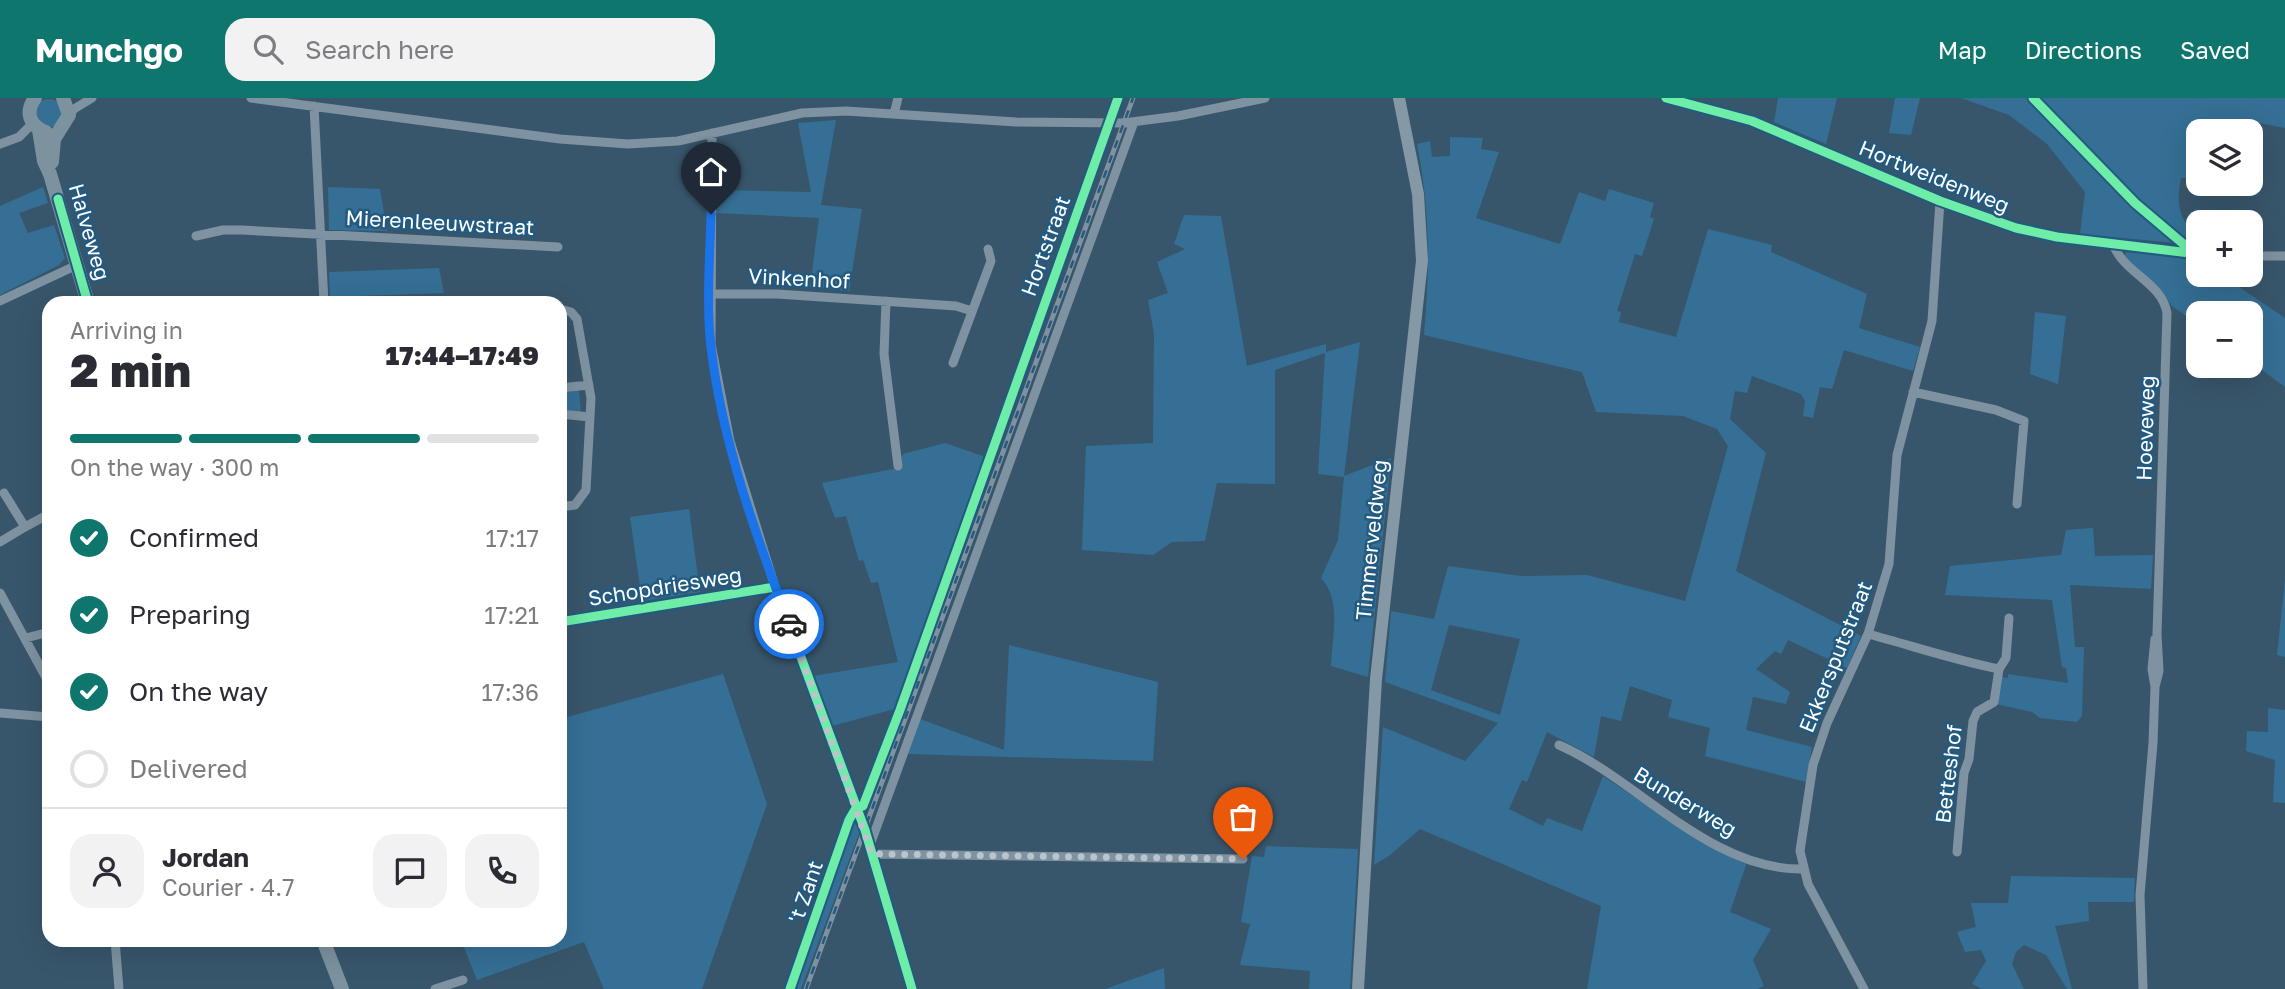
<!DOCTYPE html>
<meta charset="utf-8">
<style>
body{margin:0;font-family:"Golos Text",sans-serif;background:#f2f2f3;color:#2b2b33;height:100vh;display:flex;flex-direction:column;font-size:26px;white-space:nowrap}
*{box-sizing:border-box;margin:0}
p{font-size:23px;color:#7c7c81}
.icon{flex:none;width:38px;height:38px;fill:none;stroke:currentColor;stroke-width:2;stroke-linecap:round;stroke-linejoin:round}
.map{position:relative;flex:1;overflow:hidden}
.details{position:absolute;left:42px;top:198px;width:525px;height:651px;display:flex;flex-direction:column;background:#fff;border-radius:21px;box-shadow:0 7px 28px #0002}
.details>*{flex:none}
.tools{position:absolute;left:2186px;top:21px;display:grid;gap:14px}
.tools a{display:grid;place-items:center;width:77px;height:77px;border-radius:14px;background:#fff;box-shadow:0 7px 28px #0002;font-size:35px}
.pin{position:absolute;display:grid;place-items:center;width:60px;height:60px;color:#fff;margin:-72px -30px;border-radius:50% 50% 50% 0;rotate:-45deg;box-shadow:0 0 7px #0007}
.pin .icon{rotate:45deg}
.courier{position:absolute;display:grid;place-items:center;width:70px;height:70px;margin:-35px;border:5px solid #1a73e8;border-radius:50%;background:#fff;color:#222;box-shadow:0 2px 9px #0007}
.headline em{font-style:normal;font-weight:800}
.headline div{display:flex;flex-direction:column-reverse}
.headline{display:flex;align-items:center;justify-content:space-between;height:119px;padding:0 28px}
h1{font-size:46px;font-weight:800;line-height:52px}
.bar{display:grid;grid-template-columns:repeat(4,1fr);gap:10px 7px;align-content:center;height:84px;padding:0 28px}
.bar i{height:9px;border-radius:5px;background:#e1e1e2}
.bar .current{background:#0f766e}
.bar p{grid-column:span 4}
.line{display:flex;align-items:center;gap:18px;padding:0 28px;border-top:2px solid #e1e1e2}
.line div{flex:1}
.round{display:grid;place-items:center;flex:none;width:74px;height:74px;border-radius:21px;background:#f2f2f3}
ol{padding:0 28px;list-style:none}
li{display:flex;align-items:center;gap:21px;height:77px}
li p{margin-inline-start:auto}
li .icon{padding:7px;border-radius:50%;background:#0f766e;color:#fff;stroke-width:4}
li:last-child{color:#7c7c81}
li i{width:38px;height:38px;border:4px solid #e1e1e2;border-radius:50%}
header{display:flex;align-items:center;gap:42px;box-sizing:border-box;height:98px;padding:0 35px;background:#0f766e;color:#fff}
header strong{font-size:33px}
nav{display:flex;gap:38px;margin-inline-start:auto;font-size:24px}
.search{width:490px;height:63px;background:#f2f2f3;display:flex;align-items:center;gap:18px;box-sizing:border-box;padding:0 24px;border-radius:21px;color:#7c7c81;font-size:26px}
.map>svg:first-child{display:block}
</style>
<header>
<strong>Munchgo</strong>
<div class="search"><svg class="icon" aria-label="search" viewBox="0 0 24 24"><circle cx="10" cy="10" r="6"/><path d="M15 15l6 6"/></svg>Search here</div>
<nav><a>Map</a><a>Directions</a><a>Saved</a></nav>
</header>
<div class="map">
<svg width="2285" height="891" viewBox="0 0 2285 891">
<rect width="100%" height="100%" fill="#38566b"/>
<path fill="#356f95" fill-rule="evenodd" d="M1778,0H1837L1826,46L1774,24Z
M1895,0H1920L1911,37L1889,35Z
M1961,0H2285V30L2259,25L2253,83L2250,33H2198V80H2181C2176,105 2178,121 2198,139V147L2080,136L2085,94L2047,46L2009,17Z
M35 15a14 14 0 1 1 28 0a14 14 0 1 1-28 0Z
M836,22L821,107L862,111L849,193L810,189L819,120L715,115L717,92L811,94L798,25Z
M1450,39L1483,40L1481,51L1499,54L1476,120L1560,146L1579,94L1605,103L1609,91L1654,105L1650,119L1654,121L1642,158L1635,156L1617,213L1621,214L1619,224L1676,239L1708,131L1772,147L1771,154L1867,196L1859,230L1920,249L1913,273L1844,252L1832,291L1820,289L1813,320L1803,318L1805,303L1801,296L1752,278L1747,295L1735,293L1730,321L1766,355L1736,473L1861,538L1847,570L1788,542L1781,556L1775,553L1756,571L1790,594L1786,606L1753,599L1746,632L1812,649L1806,684L1705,658L1710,630L1668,619L1672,602L1630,588L1621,623L1601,618L1594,659L1547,634L1527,684L1522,682L1509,711L1543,728L1547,720L1582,733L1603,678L1673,725L1747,764L1730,814L1771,831L1753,862L1764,888L1757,891H1587L1601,808L1420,731L1390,757L1374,767L1383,629L1465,663L1498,625L1385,584L1391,513L1434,521L1448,468L1521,478L1587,477L1685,503L1728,348L1717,331L1683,318L1596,314L1582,274L1424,237C1430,171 1430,110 1417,46L1430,43L1432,59L1450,58ZM1449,527L1520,541L1500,617L1431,592Z
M43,89L48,105L19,115L28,135L54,127L65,160L59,167L0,197V108Z
M328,89L380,91L387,133L329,132Z
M1184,117L1221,118L1247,268L1326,246V254L1360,244L1344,378L1391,360L1368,579L1331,568C1332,539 1342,502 1321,480L1338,442L1344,379L1318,376L1325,255L1275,272V386L1217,385L1205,443L1172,444L1153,457L1082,452L1086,348L1153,345L1154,236L1148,202L1168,195L1157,164L1185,151L1174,146Z
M2126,154L2198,162V177H2221L2285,220V289L2251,264L2250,215H2198V226L2172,208L2158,189L2124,160Z
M439,170L444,195L330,199L329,174Z
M2035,214L2066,218L2058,286L2030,276Z
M579,291L581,315L560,313V295Z
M945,345L991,361L902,609L832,628L813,578L898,564L878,484L871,485L863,462L859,463L846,418L835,420L822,385L898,370L903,356Z
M689,411L700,494L642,503L630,419Z
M2093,430L2095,458L2153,457L2151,491L2070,487L2075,549H2084L2082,618L2077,624L2040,620L2032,614L1996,606L2001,579L2008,580V576L2068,585L2066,570L2062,569L2052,502L1945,497L1950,468L2061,457L2066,432Z
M2285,481V559L2277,557Z
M1009,547L1158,584L1153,663L908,656L920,621L1004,652Z
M723,576L767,706L702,891H604L584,844L477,882L461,842H560V621Z
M2268,610L2285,612V705L2273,704L2275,662L2246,653L2247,633L2268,634Z
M854,724L860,733L801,891H793L846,736Z
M1266,748L1358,751L1350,891H1309L1310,873L1240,867L1250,826L1241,824L1252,758L1264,759Z
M2011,778L2135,780L2134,804H2088L2089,823L2055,828L2072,891H2067L2046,857L2024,847L2016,854L2012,866L2024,891H1982L1972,886L1986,863L1981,852L1965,854L1957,834L1976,829L1971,805H2008Z
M1164,870L1165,891H1105Z"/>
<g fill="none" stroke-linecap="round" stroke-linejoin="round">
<path stroke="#7e92a1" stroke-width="9" d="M251,0L560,41L628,46L678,43L802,15L846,13L1016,24L1124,25L1178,18L1265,0
M1666,0L1752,23L1940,103L2016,130L2057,139L2198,156
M314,8L324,205
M894,16L898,0
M69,17L74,11L92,0
M712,35L711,246L730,343L775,489L870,747L912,891
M0,46L19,39L32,26
M196,138L223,132H242L558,149
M2113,146C2124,176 2162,184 2167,215L2157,536L2159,573L2155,589
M2250,158H2285
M710,196H777L956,208L972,213
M0,203L77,167
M886,203L884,256L898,368
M560,211L571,214L577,221L591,300L586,392L575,407L560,409
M953,265L991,163L988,151
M560,290L589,287
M1913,294L1996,312L2024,323L2017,406
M1011,296L1118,0
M560,316L590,319
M25,429L49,416
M0,444L25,429L4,395
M0,495L49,585
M560,524L775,489
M1868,536C1913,548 1954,562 1999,571L1994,604L1977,614L1973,623L1969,661L1964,675L1957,754
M26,540L49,534
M1999,571L2006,560L2009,520
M0,615L49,619
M1559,647C1637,681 1709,772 1802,771
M870,747L1134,24
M872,756L1243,761
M115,842L119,891
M435,891L463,882
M790,891L834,769L841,742L856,710
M1864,891L1808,786L1800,753L1813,667L1827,625L1868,536L1889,466L1897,357L1932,223L1940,103
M2143,891L2140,797L2153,645L2155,589L2152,571L2155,541"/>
<path stroke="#8498a6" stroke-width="12" d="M1358,891L1376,581L1422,163L1418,96L1399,0"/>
<path stroke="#7c929f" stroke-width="14" d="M35,0C25,14 29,28 46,34
M39,32L44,63L50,76L88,205
M52,64L54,41L69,17L63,0
M323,842L342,891"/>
<defs>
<path id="rail" d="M806,891L1133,0"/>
</defs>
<use href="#rail" stroke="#7f92a1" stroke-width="5"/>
<use href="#rail" stroke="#235a80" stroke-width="2.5" stroke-dasharray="8" stroke-linecap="butt"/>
<defs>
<path id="cycleway" d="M1666,0L1752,23L1940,103L2016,130L2057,139L2198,156
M2033,0L2135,105L2194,155
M58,101L88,205
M560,524L775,489L865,732L912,891
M790,891L849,722L856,710L863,708L900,612L1118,0"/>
</defs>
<use href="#cycleway" stroke="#235a80" stroke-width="13"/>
<use href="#cycleway" stroke="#6deda7" stroke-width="9"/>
</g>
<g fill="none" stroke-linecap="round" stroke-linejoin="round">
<path stroke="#b9c4cb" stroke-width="7" stroke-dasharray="0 12.6" d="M789,526L872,756L1243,761"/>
<path stroke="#1a73e8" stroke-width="9" d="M711,116C710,159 706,205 711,249C722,344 756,437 789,526"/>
</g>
<g text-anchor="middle" stroke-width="5" stroke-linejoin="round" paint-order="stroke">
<g font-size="21" fill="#fff" stroke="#235a80">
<text transform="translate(1934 79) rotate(22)" y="7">Hortweidenweg</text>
<text transform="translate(440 125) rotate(3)" y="7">Mierenleeuwstraat</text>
<text transform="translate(89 134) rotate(74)" y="7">Halveweg</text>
<text transform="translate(1046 148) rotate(-70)" y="7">Hortstraat</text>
<text transform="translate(799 181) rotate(3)" y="7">Vinkenhof</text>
<text transform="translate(2146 330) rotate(-88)" y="7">Hoeveweg</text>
<text transform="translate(1372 442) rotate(-84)" y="7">Timmerveldweg</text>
<text transform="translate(665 489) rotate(-9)" y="7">Schopdriesweg</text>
<text transform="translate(1836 559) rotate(-68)" y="7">Ekkersputstraat</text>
<text transform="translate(1949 676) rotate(-83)" y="7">Betteshof</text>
<text transform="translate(1685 704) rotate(31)" y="7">Bunderweg</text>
<text transform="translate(806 794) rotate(-71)" y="7">'t Zant</text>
</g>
</g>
</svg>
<div class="tools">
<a><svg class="icon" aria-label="layers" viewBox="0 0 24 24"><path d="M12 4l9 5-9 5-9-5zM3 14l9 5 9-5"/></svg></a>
<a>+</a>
<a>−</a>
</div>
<div class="pin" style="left:1243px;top:761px;background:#ea580c"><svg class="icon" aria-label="bag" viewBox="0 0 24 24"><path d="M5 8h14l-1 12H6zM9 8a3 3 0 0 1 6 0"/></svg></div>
<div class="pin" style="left:711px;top:116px;background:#1f2937"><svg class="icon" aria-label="home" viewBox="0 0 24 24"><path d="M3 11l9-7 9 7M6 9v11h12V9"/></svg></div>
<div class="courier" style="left:789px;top:526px"><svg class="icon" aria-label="car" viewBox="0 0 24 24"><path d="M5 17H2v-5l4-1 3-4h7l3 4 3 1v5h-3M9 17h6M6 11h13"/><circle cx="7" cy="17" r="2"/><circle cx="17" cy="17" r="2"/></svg></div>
<section class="details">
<div class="headline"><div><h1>2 min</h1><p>Arriving in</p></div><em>17:44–17:49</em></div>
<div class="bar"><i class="current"></i><i class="current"></i><i class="current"></i><i></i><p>On the way · 300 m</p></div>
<ol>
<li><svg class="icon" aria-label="check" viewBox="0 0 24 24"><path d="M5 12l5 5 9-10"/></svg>Confirmed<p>17:17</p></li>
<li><svg class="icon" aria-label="check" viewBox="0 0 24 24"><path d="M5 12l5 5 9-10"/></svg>Preparing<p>17:21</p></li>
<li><svg class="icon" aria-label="check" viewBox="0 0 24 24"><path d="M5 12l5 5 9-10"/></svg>On the way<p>17:36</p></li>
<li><i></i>Delivered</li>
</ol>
<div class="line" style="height:126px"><a class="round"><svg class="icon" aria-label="person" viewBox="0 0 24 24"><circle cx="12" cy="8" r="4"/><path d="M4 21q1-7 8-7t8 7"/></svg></a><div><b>Jordan</b><p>Courier · 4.7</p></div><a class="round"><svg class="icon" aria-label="chat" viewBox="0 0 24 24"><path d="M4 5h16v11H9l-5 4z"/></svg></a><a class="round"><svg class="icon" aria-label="phone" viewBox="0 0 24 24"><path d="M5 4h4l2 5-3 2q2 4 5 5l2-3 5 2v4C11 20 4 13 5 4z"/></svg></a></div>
</section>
</div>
